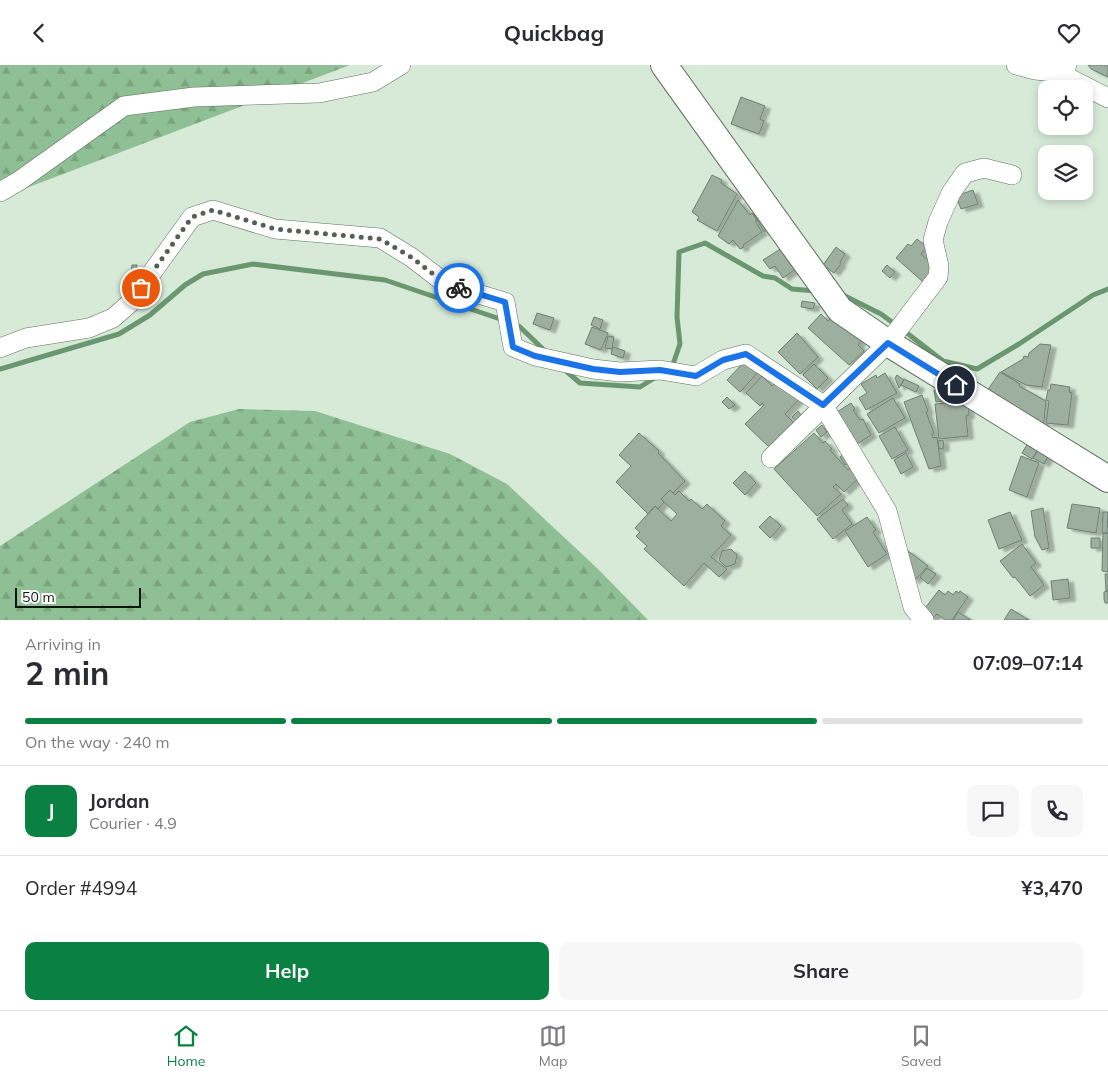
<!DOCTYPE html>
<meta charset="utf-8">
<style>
body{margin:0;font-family:Mulish,sans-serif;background:#f7f7f7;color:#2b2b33;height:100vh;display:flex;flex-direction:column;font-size:19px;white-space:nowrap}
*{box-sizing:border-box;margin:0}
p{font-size:16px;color:#7c7c81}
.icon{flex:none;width:28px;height:28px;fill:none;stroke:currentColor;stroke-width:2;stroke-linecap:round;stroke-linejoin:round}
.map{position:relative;height:555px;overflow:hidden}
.panel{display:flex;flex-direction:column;background:#fff;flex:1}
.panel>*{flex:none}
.fabs{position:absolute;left:1038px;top:15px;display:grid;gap:10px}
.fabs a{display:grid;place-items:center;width:55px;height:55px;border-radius:10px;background:#fff;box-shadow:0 2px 8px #0003;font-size:25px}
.scale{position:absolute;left:15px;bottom:12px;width:126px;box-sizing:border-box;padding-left:5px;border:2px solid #0e140e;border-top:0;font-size:14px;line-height:18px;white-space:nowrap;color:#0e140e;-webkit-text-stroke:4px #fff;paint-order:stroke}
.pin{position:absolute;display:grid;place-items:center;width:42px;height:42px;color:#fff;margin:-21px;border:2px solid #fff;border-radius:50%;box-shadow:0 1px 5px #0007}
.courier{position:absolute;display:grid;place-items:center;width:50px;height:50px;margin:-25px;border:4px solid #1a73e8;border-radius:50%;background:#fff;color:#222;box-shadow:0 1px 6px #0007}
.summary em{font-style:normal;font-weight:700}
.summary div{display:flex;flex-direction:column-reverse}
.summary{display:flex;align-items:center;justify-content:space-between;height:85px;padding:0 25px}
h1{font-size:32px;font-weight:700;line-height:38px}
.bar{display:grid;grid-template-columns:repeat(4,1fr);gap:8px 5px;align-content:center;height:60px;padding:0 25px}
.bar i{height:6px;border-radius:4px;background:#e1e1e2}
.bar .current{background:#0b8043}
.bar p{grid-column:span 4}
.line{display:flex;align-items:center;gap:12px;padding:0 25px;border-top:1px solid #e1e1e2}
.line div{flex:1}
.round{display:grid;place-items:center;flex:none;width:52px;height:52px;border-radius:10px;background:#f7f7f7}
.primary-button{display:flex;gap:10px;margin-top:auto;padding:10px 25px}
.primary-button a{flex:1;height:58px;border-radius:10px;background:#0b8043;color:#fff;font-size:20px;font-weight:700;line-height:58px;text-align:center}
.primary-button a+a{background:#f7f7f7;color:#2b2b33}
header{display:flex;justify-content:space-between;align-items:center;height:65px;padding:0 25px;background:#fff;font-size:22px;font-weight:700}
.tabs{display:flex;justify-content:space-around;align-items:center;height:70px;border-top:1px solid #e1e1e2;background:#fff;font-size:14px;color:#7c7c81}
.tabs a{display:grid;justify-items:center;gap:2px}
.tabs .current{color:#0b8043}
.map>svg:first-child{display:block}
</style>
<header><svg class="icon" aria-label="back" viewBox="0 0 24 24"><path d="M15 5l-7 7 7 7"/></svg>Quickbag<svg class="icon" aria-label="heart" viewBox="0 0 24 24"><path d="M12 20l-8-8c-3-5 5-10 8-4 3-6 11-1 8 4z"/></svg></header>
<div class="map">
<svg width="1108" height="555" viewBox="0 0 1108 555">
<defs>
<pattern id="forest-firs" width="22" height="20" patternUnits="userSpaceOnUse" patternTransform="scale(1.25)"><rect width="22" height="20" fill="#8fbf94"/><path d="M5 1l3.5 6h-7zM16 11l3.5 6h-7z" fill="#7aa37e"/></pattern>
<filter id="shadow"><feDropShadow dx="5.5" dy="3" stdDeviation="1" flood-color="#0004"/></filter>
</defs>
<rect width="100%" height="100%" fill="#d7ead8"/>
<path fill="url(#forest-firs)" d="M0,0H350L0,133Z
M239,344L315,346L450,389L507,419L598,504L648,555H0V481L190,357Z"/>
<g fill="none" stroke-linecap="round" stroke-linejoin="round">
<path stroke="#6a976f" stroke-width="5" d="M841,229L881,249L896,260
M513,259L519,261L546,287
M903,265L943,296L977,304L1019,279L1093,230L1108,224
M672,302L680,279L677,252L679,187L705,178L763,211L775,213L792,224L815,226
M0,304L119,269L150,250L185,220L203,209L253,199L385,215L503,255
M565,305L580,318L640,322L656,312"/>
</g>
<path fill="#9daf9e" stroke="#6f8071" filter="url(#shadow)" d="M1088,0H1108V12L1091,4Z
M741,32L765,41L760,54L764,56L759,69L731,59Z
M712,110L722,115L721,118L737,129L717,166L697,155L699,152L692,147Z
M973,125L978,139L961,144L956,131Z
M738,135L750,150L752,148L757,155L755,156L762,167L743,180L744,182L740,184L733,175L729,179L718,171Z
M758,144L771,162L764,167L753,148Z
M917,174L927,182L921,189L936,202L923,217L896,193L908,179L911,181Z
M785,181L800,201L783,213L775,201L770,204L763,195Z
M836,182L845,189L840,197L841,199L834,208L823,200Z
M132,200H137L136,211L131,210Z
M887,200L895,207L890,213L882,206Z
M802,236L815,238L813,244L801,242Z
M537,248L554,253L550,265L533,259Z
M821,249L828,256L833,251L861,276L858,280L864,286L849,300L808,263Z
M594,252L603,255L600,264L591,260Z
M592,262L608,268L601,285L585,279Z
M797,268L818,292L800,309L778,287Z
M608,271L614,272L612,284L605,283Z
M1040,279L1051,280L1042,322L1026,320L1001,307L1023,294L1024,291L1028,292L1029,288Z
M613,282L625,286L623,293L611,289Z
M748,293L761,304L740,327L727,315Z
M814,299L828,313L817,324L803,310Z
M1000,307L1020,319L1019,321L1046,336L1043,364L987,326Z
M885,308L897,328L866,345L859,333L867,328L861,319L876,310L877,313Z
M897,310L904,315L899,323L895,313Z
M762,311L772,321L781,312L802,331L785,349L795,359L770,383L745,359L764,340L762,338L760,341L746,328Z
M904,314L919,321L916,327L901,320Z
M1051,319L1070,322L1069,327L1072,328L1068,360L1046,358L1049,336L1046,335L1048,325H1050Z
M942,324L944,336L936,337L934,325Z
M922,330L928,346L926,347L934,368L932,369L933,373L937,372L941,401L929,404L904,337Z
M727,332L735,340L729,344L722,337Z
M893,333L905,353L879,368L867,349Z
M955,334L956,340L968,339L969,350L966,351L968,371L939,374L935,339L948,338V335Z
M851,338L855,344L853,345L860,355L863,354L871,370L857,379L837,347Z
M798,346L802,351L797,357L792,352Z
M822,360L827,367L821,372L816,365Z
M895,362L908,385L892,394L879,371Z
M639,368L659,386L658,388L685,416L673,428L670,425L661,434L664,437L658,444L655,441L648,449L616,417L631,401L619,390Z
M814,368L823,378L825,376L832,384L830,385L848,405L852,401L861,411L844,427L836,419L833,422L841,429L817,451L774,404Z
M943,375L944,383L939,384L938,376Z
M1028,378L1038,385L1032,394L1022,388Z
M1039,384L1049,390L1044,399L1033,393Z
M846,387L852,395L845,400L840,392Z
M906,388L913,402L901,409L894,395Z
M1021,391L1039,398L1027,432L1009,425Z
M745,406L756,418L745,430L733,418Z
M670,425L675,430L679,426L689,436L691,434L702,444L707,439L725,456L721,461L731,470L711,492L727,504L719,512L704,498L684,521L644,484L647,481L636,471L640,467L635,463L655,441L671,456L677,449L661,434Z
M843,434L848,440L842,445L852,459L833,474L817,454Z
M1072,439L1100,443L1096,468L1067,463Z
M1043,443L1049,483L1042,485L1035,472L1031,446Z
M1010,447L1022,475L999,484L988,455Z
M1103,447H1108L1107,468H1102Z
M770,451L781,461L770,473L759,462Z
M867,452L876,465L873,467L887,489L868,502L845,466Z
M1103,468H1108V507L1102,506Z
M1091,473H1100V483H1091Z
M1022,479L1036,498L1031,502L1044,520L1030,531L1015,512L1013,513L1000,496Z
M731,484L737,490L735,499L726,502L719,495L722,486Z
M907,485L928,501L914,516L905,504Z
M927,503L936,509L928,519L920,512Z
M1105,509H1108V526H1106Z
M1068,514L1070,533L1053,535L1051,516Z
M939,525L945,530L948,526L953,530L956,526L959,528L960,526L968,532L952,555H945L937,549L932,554L922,547Z
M1106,526H1108V538H1105L1104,534V527Z
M1011,544L1029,555H1004Z
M958,547L971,555H953Z"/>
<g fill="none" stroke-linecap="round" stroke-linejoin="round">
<defs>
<path id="street" d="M1016,0L1035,5L1057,7L1067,0
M1057,7L1108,33
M0,127L19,116L124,41L194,32L319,28L373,17L401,0
M0,283L26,273L89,263L113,253L130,238L192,152L213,145L275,164L380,173L411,192L441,215L468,226L505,237L513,282L535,291L593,304L620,307L660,305L696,311L723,295L746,289L823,340L887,446L913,542L924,555
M771,393L888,278L938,212L939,201L933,175L938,157L951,128L965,108L984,103L1012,110"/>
<path id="secondary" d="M664,0L840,245L888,278L1108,414"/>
</defs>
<use href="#street" stroke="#5f6f60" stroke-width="20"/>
<use href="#secondary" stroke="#5f6f60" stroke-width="28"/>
<use href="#street" stroke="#fff" stroke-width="19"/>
<use href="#secondary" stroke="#fff" stroke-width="26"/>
</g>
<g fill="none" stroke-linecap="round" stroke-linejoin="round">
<path stroke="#545f55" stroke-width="5" stroke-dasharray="0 9" d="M141,223L192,152L213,145L275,164L380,174L411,192L441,215L459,223"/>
<path stroke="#1a73e8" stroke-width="6" d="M459,223L505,237L513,282L535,291L593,304L620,307L660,305L696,311L723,295L746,289L823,340L888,278L956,320"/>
</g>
</svg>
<div class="fabs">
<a><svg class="icon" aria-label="locate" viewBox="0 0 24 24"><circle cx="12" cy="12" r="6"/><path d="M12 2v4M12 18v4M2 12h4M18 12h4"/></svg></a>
<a><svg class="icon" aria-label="layers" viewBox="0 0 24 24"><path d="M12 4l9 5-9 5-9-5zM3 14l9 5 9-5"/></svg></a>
</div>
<div class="scale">50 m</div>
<div class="pin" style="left:141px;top:223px;background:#ea580c"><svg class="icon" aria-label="bag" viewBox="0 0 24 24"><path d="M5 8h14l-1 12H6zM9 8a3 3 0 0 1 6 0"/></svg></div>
<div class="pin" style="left:956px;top:320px;background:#1f2937"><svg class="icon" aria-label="home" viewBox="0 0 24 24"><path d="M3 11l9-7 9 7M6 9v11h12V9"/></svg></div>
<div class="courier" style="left:459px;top:223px"><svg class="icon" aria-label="bike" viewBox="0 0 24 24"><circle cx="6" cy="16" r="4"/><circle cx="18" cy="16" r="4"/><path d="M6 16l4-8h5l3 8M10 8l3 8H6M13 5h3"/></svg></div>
</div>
<section class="panel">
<div class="summary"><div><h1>2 min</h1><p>Arriving in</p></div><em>07:09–07:14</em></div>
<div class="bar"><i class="current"></i><i class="current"></i><i class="current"></i><i></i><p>On the way · 240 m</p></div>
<div class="line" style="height:90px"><b class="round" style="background:#0b8043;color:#fff">J</b><div><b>Jordan</b><p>Courier · 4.9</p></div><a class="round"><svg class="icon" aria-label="chat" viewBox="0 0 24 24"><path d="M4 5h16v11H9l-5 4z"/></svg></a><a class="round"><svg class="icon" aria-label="phone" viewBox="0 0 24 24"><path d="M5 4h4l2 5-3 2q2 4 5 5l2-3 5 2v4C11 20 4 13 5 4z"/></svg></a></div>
<div class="line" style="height:65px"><div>Order #4994</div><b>¥3,470</b></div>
<div class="primary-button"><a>Help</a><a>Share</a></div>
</section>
<nav class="tabs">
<a class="current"><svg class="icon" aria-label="home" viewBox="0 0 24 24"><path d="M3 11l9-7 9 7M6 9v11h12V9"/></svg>Home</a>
<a><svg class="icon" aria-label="map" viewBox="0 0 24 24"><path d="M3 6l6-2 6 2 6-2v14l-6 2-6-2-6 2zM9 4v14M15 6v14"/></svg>Map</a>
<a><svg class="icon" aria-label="saved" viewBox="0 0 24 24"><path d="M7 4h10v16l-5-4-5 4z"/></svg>Saved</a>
</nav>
